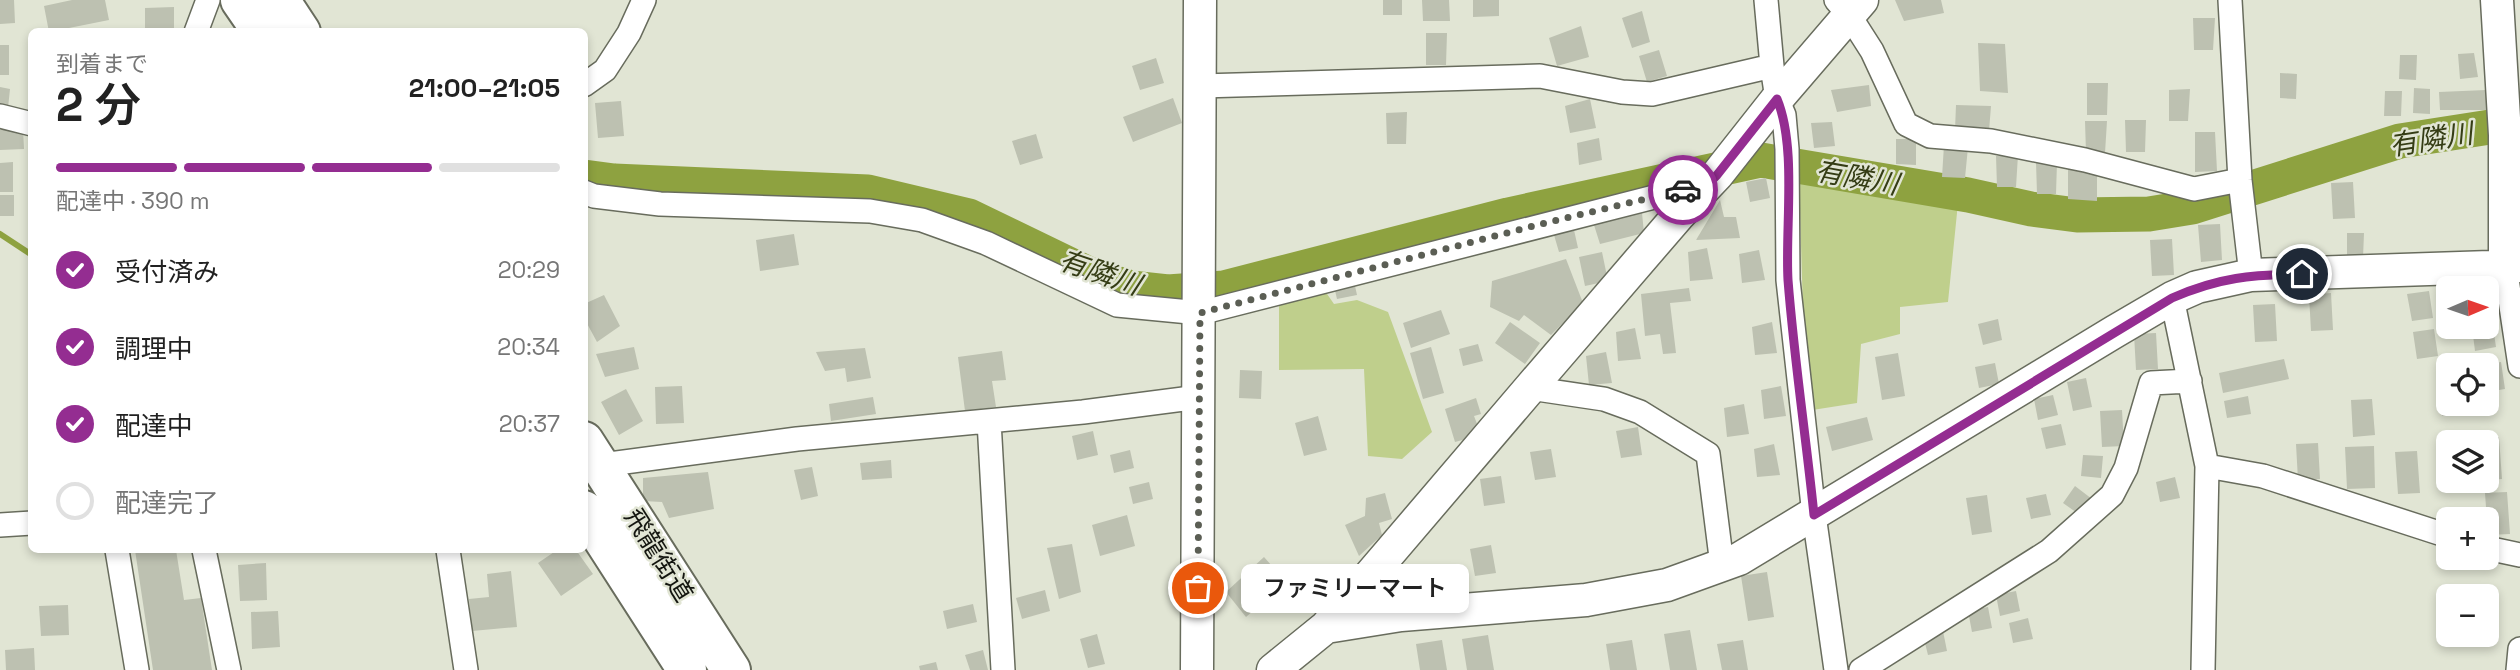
<!DOCTYPE html>
<html lang="ja">
<meta charset="utf-8">
<style>
body{margin:0;font-family:"Space Grotesk","Noto Sans JP",sans-serif;background:#f6f6f6;color:#222;height:100vh;display:flex;flex-direction:column;font-size:26px;white-space:nowrap}
*{box-sizing:border-box;margin:0}
p{font-size:23px;color:#767676}
.icon{flex:none;width:38px;height:38px;fill:none;stroke:currentColor;stroke-width:2;stroke-linecap:round;stroke-linejoin:round}
.map{position:relative;flex:1;overflow:hidden}
.side{position:absolute;left:28px;top:28px;width:560px;height:525px;display:flex;flex-direction:column;background:#fff;border-radius:10px;box-shadow:0 4px 10px #0003}
.side>*{flex:none}
.needle{width:46px;rotate:88deg}
.tools{position:absolute;left:2436px;top:276px;display:grid;gap:14px}
.tools a{display:grid;place-items:center;width:63px;height:63px;border-radius:10px;background:#fff;box-shadow:0 4px 10px #0003;font-size:35px}
.pin{position:absolute;display:grid;place-items:center;width:60px;height:60px;color:#fff;margin:-30px;border:4px solid #fff;border-radius:50%;box-shadow:0 2px 7px #0007}
.courier{position:absolute;display:grid;place-items:center;width:70px;height:70px;margin:-35px;border:5px solid #942d91;border-radius:50%;background:#fff;color:#222;box-shadow:0 2px 9px #0007}
.bubble{position:absolute;height:49px;border-radius:10px;background:#fff;box-shadow:0 4px 10px #0003;font-size:23px;font-weight:600;line-height:49px;text-align:center}
.summary em{font-style:normal;font-weight:600}
.summary div{display:flex;flex-direction:column-reverse}
.summary{display:flex;align-items:center;justify-content:space-between;height:119px;padding:0 28px}
h1{font-size:46px;font-weight:600;line-height:52px}
.bar{display:grid;grid-template-columns:repeat(4,1fr);gap:10px 7px;align-content:center;height:84px;padding:0 28px}
.bar i{height:9px;border-radius:5px;background:#e0e0e0}
.bar .on{background:#942d91}
.bar p{grid-column:span 4}
ol{padding:0 28px;list-style:none}
li{display:flex;align-items:center;gap:21px;height:77px}
li p{margin-inline-start:auto}
li .icon{padding:7px;border-radius:50%;background:#942d91;color:#fff;stroke-width:4}
li:last-child{color:#767676}
li i{width:38px;height:38px;border:4px solid #e0e0e0;border-radius:50%}
.map>svg:first-child{display:block}
</style>
<div class="map">
<svg width="2520" height="670" viewBox="0 0 2520 670">
<rect width="100%" height="100%" fill="#e1e5d4"/>
<path fill="#bfcf8c" d="M1799,177L1958,203L1948,302L1900,307V334L1861,344L1857,403L1806,411Z
M1325,291L1334,304L1357,300L1388,312L1432,432L1402,459L1368,456L1364,369L1279,370V300Z"/>
<g fill="none" stroke-linecap="round" stroke-linejoin="round">
<path stroke="#8ea240" stroke-width="6" d="M0,234L32,255"/>
<path stroke="#8ea240" stroke-width="35" d="M584,177L614,181L868,192L969,216L1093,276L1131,288L1168,292L1224,288L1508,215L1761,160L1968,195L2031,209L2077,215L2149,214L2192,207L2400,141L2490,127H2520"/>
</g>
<path fill="#bdc1b1" d="M0,0H14L15,23L0,24Z
M72,0H105L109,20L49,32L44,6Z
M1383,0H1402V15H1383Z
M1422,0H1449L1450,21H1423Z
M1473,0H1499V16L1473,17Z
M1895,0H1941L1944,13L1904,21Z
M174,7V31L145,32V8Z
M1642,11L1650,42L1632,48L1622,18Z
M2193,18H2215L2213,50H2194Z
M1581,26L1589,57L1557,66L1549,38Z
M1426,33H1447L1446,65H1426Z
M1978,43L2005,44L2008,93L1980,91Z
M0,45H9V75H0Z
M1659,50L1667,76L1647,82L1639,56Z
M2474,53L2478,77L2460,79L2458,54Z
M2400,55H2417L2416,80L2399,79Z
M1156,58L1164,83L1140,90L1132,66Z
M2280,73L2297,74L2296,99L2280,98Z
M2087,83H2108L2107,115H2087Z
M1869,85L1871,106L1837,112L1831,90Z
M0,87L10,89L8,108L0,107Z
M2414,88L2430,89V114L2413,113Z
M2190,89L2188,121H2169V90Z
M2486,90V110H2440L2439,92Z
M2385,91H2402L2401,116H2384Z
M1173,98L1182,123L1133,142L1123,117Z
M1590,99L1596,128L1570,133L1565,106Z
M621,101L624,136L598,138L595,103Z
M1956,105L1991,106L1989,131L1955,130Z
M1407,112L1406,144H1387L1386,113Z
M2125,120H2146L2145,152H2126Z
M2085,121H2107L2105,153H2086Z
M1832,122L1835,146L1814,148L1811,123Z
M23,129L24,149L0,150V130Z
M2195,132H2215L2217,171L2195,172Z
M1036,134L1043,158L1020,165L1012,141Z
M1599,138L1602,160L1579,165L1577,143Z
M1896,139H1916V165L1896,164Z
M1944,145L1968,147L1965,178L1942,177Z
M2018,155L2016,187H1997L1996,156Z
M13,162V192H0V163Z
M2036,162H2057L2056,194H2037Z
M2068,166L2097,171V201L2068,199Z
M1766,178L1770,198L1750,202L1746,182Z
M2353,182L2355,218L2333,219L2331,183Z
M0,195H14V216H0Z
M1720,200L1724,217H1736L1740,238L1696,240Z
M1642,213L1644,233L1600,244L1594,225Z
M2220,224L2222,260L2201,262L2198,225Z
M1574,230L1578,248L1559,252L1554,235Z
M2347,233H2364L2363,258H2347Z
M794,234L799,265L760,271L756,240Z
M2172,239L2174,275L2152,276L2150,240Z
M1707,248L1713,279L1690,281L1688,252Z
M1759,250L1765,280L1742,283L1739,254Z
M1602,252L1608,281L1585,286L1579,257Z
M1566,259L1583,303L1551,335L1524,315L1519,321L1490,307L1492,281Z
M1353,277L1357,295L1337,299L1333,282Z
M2489,284L2493,311L2487,312V289L2465,287Z
M1689,288L1691,301L1670,303L1676,353L1663,354L1660,334L1645,336L1641,294Z
M2429,291L2433,318L2412,321L2407,294Z
M2331,293L2333,330L2311,331L2309,295Z
M604,295L620,326L597,342L584,318V304Z
M2275,304L2277,341L2255,342L2253,305Z
M1441,310L1450,334L1411,348L1403,323Z
M1998,319L2002,340L1983,345L1978,324Z
M2492,320L2496,347L2475,351L2472,327H2487V321Z
M1510,322L1540,343L1525,364L1495,343Z
M1772,322L1777,353L1755,355L1752,327Z
M1635,328L1641,359L1618,361L1616,332Z
M2434,329L2438,356L2417,359L2413,332Z
M2156,333L2158,369L2136,370L2134,334Z
M1478,344L1483,361L1463,366L1459,349Z
M634,347L639,369L605,377L596,354Z
M1431,347L1444,393L1423,399L1410,353Z
M865,348L871,378L847,382L845,368L825,371L816,352Z
M1002,351L1006,380L992,381L996,407L965,411L958,357Z
M1606,352L1612,383L1589,385L1586,356Z
M1898,353L1905,396L1882,400L1875,357Z
M2284,359L2289,379L2223,393L2219,373Z
M2501,362L2505,389L2487,392V364Z
M1995,363L1999,384L1979,388L1975,367Z
M1240,370L1262,371L1261,399L1239,398Z
M2086,378L2092,407L2073,411L2067,382Z
M682,386L684,423L656,424L655,387Z
M1781,386L1786,416L1764,419L1761,390Z
M2448,387V404H2462L2463,412L2442,416L2438,388Z
M626,389L643,421L619,435L601,402Z
M2053,395L2058,415L2038,420L2034,399Z
M2248,396L2251,414L2227,418L2224,401Z
M873,397L876,414L831,421L829,404Z
M1476,398L1481,414L1474,416L1479,429L1470,438L1455,442L1445,409Z
M2372,399L2375,435L2353,437L2351,400Z
M1744,404L1749,434L1727,437L1724,408Z
M2122,410L2124,446L2102,447L2100,411Z
M1318,416L1327,450L1304,456L1295,423Z
M1867,417L1873,440L1832,451L1826,427Z
M2061,424L2066,445L2046,449L2041,428Z
M1638,427L1642,455L1621,458L1616,431Z
M1093,431L1098,455L1077,460L1072,436Z
M2499,437L2502,479L2487,480V443H2477V438Z
M2318,443L2320,479L2298,480L2296,444Z
M1774,444L1780,475L1757,477L1754,449Z
M2374,446L2375,488L2347,489L2345,447Z
M1551,449L1556,477L1535,480L1530,452Z
M1130,450L1134,468L1114,473L1110,455Z
M2417,451L2420,493L2398,494L2395,452Z
M2083,455L2103,456L2101,478L2081,476Z
M891,460L892,478L862,480L860,463Z
M2444,463H2448V481H2468L2469,487L2448,490Z
M812,467L818,496L801,500L794,470Z
M708,472L714,509L669,518L662,502L643,501V478Z
M1501,476L1505,503L1484,506L1480,479Z
M2175,477L2180,498L2160,502L2156,482Z
M1149,482L1153,499L1133,504L1129,487Z
M2075,486L2092,499L2080,515L2063,503Z
M2507,492L2510,534L2488,535L2485,493Z
M1385,493L1392,519L1379,523L1382,535L1359,556L1345,525L1365,516L1366,498Z
M2046,494L2051,515L2031,519L2026,498Z
M1987,495L1992,532L1972,535L1966,498Z
M1127,515L1135,546L1100,556L1092,525Z
M1072,544L1081,592L1059,599L1047,548Z
M1491,545L1496,573L1475,576L1470,549Z
M135,550H176L184,600L201,598L212,670H153Z
M557,550H576L593,574L561,596L538,563Z
M1264,557L1286,582L1246,617L1226,592Z
M266,563L267,600L240,601L238,565Z
M511,571L517,627L472,631L469,599L489,597L487,574Z
M1767,572L1774,617L1748,621L1741,576Z
M1045,590L1050,611L1022,619L1016,598Z
M2016,591L2020,611L2000,616L1996,595Z
M973,604L977,622L947,629L943,611Z
M68,605L69,635L41,636L39,606Z
M1988,607L1992,628L1972,632L1968,611Z
M278,611L280,647L252,649L251,612Z
M2028,618L2033,639L2013,643L2009,623Z
M1690,630L1697,670H1670L1664,634Z
M1943,631L1947,651L1928,655L1923,635Z
M1097,634L1105,664L1088,668L1080,639Z
M1488,635L1494,670H1467L1462,639Z
M1442,640L1447,670H1420L1416,644Z
M1632,640L1637,670H1610L1606,644Z
M1743,640L1748,670H1722L1717,644Z
M34,648L35,670H6L5,650Z
M983,650L988,670H970L965,655Z
M936,662L938,670H920L919,666Z"/>
<g fill="none" stroke-linecap="round" stroke-linejoin="round">
<defs>
<path id="street" d="M1766,0L1772,66L1777,99L1784,115L1787,149L1788,280L1814,515L1836,670
M1836,0L1849,15L1872,51L1906,124L1930,136L1991,141L2085,160L2194,189L2240,180
M2230,0L2240,180L2251,275
M196,32L208,0
M584,85L605,70L629,33L644,0
M1201,86L1540,76L1622,92L1652,94L1772,66
M0,116L32,124
M584,192L594,196L660,204L870,211L922,220L986,243L1117,305L1200,313L1709,183
M2505,266L2520,366
M2172,298L2207,466L2203,670
M1530,388L1604,399L1640,412L1708,454L1722,565
M989,421L1003,670
M602,465L797,439L1083,412L1199,397
M2207,466L2263,476L2448,536
M0,525L32,523
M2487,548L2520,555
M117,550L137,670
M204,550L229,670
M448,550L466,670
M1861,670L2049,551L2112,495L2126,468L2151,383L2190,381
M2518,670L2520,649"/>
<path id="secondary" d="M2497,0L2505,135V266
M1326,627L1530,388L1678,216L1717,175L1777,99L1862,0
M1197,670L1200,0
M1273,670L1326,627L1401,615L1586,600L1667,585L1739,559L2114,332L2172,298L2197,287L2251,275L2520,266"/>
<path id="highway" d="M240,0L262,32
M280,0L301,32
M584,441L731,670
M584,510L687,670"/>
</defs>
<use href="#street" stroke="#686c5d" stroke-width="26"/>
<use href="#secondary" stroke="#686c5d" stroke-width="35"/>
<use href="#highway" stroke="#686c5d" stroke-width="42"/>
<use href="#street" stroke="#fff" stroke-width="23"/>
<use href="#secondary" stroke="#fff" stroke-width="32"/>
<use href="#highway" stroke="#fff" stroke-width="38"/>
</g>
<g fill="none" stroke-linecap="round" stroke-linejoin="round">
<path stroke="#5b5e54" stroke-width="7" stroke-dasharray="0 12.6" d="M1198,588L1200,313L1545,223L1683,190"/>
<path stroke="#942d91" stroke-width="9" d="M1683,190L1709,183L1717,175L1777,99C1797,147 1785,227 1788,280C1794,358 1806,437 1814,515L2172,298C2220,277 2251,275 2302,274"/>
</g>
<g text-anchor="middle" stroke-width="5" stroke-linejoin="round" paint-order="stroke">
<g font-size="26" fill="#13150f" stroke="#e1e5d4">
<text transform="translate(659 555) rotate(58)" y="9">飛龍街道</text>
</g>
<g font-size="28" font-style="italic" fill="#353d15" stroke="#e1e5d4">
<text transform="translate(2431 139) rotate(-9)" y="10">有隣川</text>
<text transform="translate(1857 177) rotate(10)" y="10">有隣川</text>
<text transform="translate(1100 272) rotate(19)" y="10">有隣川</text>
</g>
</g>
</svg>
<div class="tools">
<a><svg class="needle" viewBox="-14 -14 28 28"><path d="M0-13l5 13h-10z" fill="#e53935"/><path d="M0 13l5-13h-10z" fill="#767676"/></svg></a>
<a><svg class="icon" aria-label="locate" viewBox="0 0 24 24"><circle cx="12" cy="12" r="6"/><path d="M12 2v4M12 18v4M2 12h4M18 12h4"/></svg></a>
<a><svg class="icon" aria-label="layers" viewBox="0 0 24 24"><path d="M12 4l9 5-9 5-9-5zM3 14l9 5 9-5"/></svg></a>
<a>+</a>
<a>−</a>
</div>
<div class="pin" style="left:1198px;top:588px;background:#ea580c"><svg class="icon" aria-label="bag" viewBox="0 0 24 24"><path d="M5 8h14l-1 12H6zM9 8a3 3 0 0 1 6 0"/></svg></div>
<div class="pin" style="left:2302px;top:274px;background:#1f2937"><svg class="icon" aria-label="home" viewBox="0 0 24 24"><path d="M3 11l9-7 9 7M6 9v11h12V9"/></svg></div>
<div class="courier" style="left:1683px;top:190px"><svg class="icon" aria-label="car" viewBox="0 0 24 24"><path d="M5 17H2v-5l4-1 3-4h7l3 4 3 1v5h-3M9 17h6M6 11h13"/><circle cx="7" cy="17" r="2"/><circle cx="17" cy="17" r="2"/></svg></div>
<div class="bubble" style="left:1241px;top:564px;width:228px">ファミリーマート</div>
<section class="side">
<div class="summary"><div><h1>2 分</h1><p>到着まで</p></div><em>21:00–21:05</em></div>
<div class="bar"><i class="on"></i><i class="on"></i><i class="on"></i><i></i><p>配達中 · 390 m</p></div>
<ol>
<li><svg class="icon" aria-label="check" viewBox="0 0 24 24"><path d="M5 12l5 5 9-10"/></svg>受付済み<p>20:29</p></li>
<li><svg class="icon" aria-label="check" viewBox="0 0 24 24"><path d="M5 12l5 5 9-10"/></svg>調理中<p>20:34</p></li>
<li><svg class="icon" aria-label="check" viewBox="0 0 24 24"><path d="M5 12l5 5 9-10"/></svg>配達中<p>20:37</p></li>
<li><i></i>配達完了</li>
</ol>
</section>
</div>
